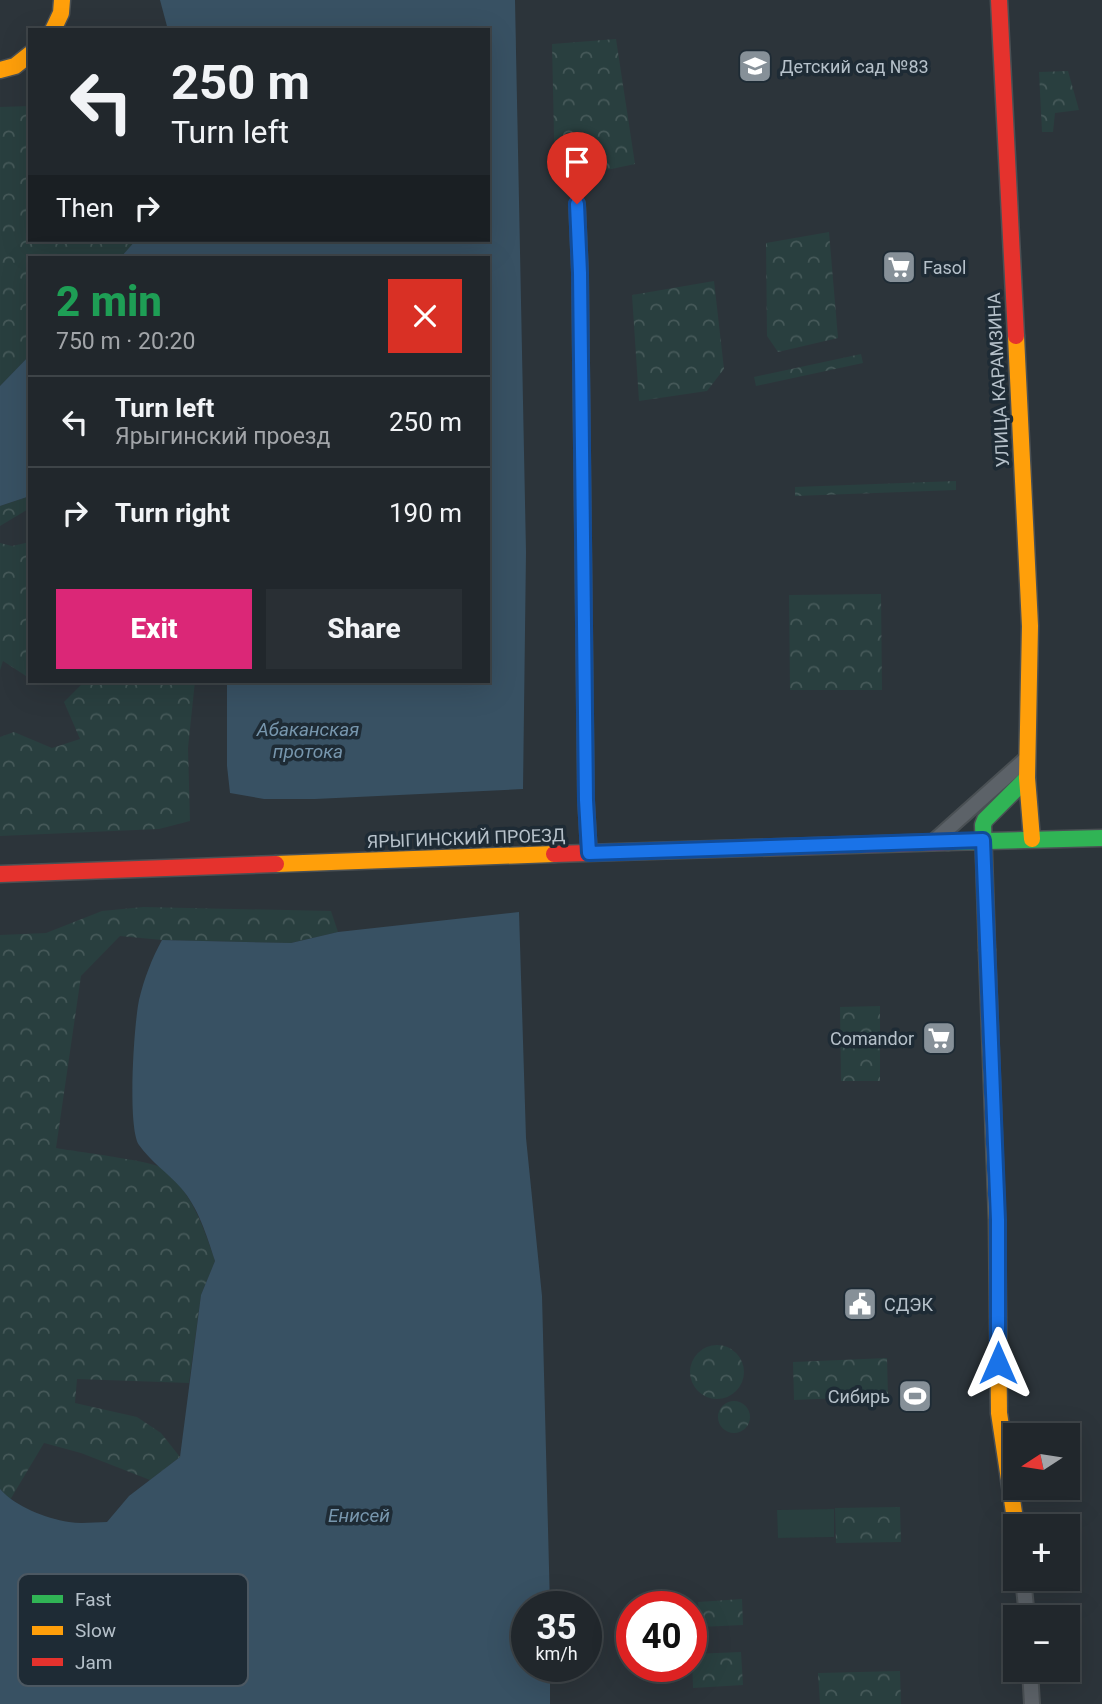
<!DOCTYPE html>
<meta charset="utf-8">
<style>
:root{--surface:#21272c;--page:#292f34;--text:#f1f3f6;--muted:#a2a5a9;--line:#3e4448;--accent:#db2777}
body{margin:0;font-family:Roboto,sans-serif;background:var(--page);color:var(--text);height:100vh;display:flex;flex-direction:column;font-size:26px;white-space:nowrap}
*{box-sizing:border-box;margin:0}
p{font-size:23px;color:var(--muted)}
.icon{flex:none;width:38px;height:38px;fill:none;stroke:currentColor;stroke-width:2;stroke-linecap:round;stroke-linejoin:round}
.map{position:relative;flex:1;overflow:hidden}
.sheet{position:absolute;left:28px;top:256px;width:462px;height:427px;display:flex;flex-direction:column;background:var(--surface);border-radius:0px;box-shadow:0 7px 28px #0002,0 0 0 2px var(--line)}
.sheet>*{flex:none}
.hud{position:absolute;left:28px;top:28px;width:462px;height:214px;border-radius:0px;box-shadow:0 7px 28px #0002,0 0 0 2px var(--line);background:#21272c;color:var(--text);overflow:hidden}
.needle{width:46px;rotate:258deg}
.fabs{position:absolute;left:1003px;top:1423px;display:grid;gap:14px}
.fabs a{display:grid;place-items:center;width:77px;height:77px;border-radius:0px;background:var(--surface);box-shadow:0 7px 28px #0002,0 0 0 2px var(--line);font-size:35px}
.speed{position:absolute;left:511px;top:1591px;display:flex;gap:14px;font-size:35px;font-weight:700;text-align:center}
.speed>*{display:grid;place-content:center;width:91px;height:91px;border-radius:50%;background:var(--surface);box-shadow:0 7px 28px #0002,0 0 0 2px var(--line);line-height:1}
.speed small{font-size:18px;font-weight:400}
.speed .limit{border:10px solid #d22;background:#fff;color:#111}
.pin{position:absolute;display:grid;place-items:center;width:60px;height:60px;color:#fff;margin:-72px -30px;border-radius:50% 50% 50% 0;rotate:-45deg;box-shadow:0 0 7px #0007}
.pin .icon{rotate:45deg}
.me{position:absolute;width:77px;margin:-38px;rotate:0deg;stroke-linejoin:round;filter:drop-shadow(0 0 5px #0008)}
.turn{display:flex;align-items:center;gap:24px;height:147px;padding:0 28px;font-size:32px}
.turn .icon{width:91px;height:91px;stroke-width:2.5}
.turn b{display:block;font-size:49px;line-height:60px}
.then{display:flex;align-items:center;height:66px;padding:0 28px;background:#0003;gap:14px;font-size:26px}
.round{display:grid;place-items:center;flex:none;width:74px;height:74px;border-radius:0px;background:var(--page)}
.overview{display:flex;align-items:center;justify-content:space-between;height:119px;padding:0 28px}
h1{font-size:42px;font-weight:800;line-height:52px;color:#1e9e55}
.action{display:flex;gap:14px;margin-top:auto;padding:14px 28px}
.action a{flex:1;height:80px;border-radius:0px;background:var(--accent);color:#fff;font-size:28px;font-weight:800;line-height:80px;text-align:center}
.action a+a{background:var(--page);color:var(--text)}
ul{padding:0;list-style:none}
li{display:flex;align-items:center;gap:21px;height:91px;padding:0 28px;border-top:2px solid var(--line)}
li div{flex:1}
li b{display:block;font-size:26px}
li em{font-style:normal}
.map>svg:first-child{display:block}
.forest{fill:url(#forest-crowns)}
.pitch{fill:#293f3f}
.water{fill:#385163}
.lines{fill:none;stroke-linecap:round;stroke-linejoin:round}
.street-casing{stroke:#4a5054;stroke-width:18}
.fast-casing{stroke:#4a5054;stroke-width:19}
.slow-casing{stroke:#4a5054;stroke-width:19}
.jam-casing{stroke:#4a5054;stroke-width:19}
.street{stroke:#5c6268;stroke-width:14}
.fast{stroke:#30b455;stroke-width:16}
.slow{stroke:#ff9f0a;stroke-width:16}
.jam{stroke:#e5322d;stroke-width:16}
.route-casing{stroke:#114b97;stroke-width:18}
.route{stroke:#1a73e8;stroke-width:12}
.labels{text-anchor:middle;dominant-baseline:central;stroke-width:7;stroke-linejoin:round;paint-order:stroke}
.poi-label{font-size:18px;fill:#b6c1ca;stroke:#1e2b35;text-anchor:start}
.street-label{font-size:18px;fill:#b6c1ca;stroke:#1e2b35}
.water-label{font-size:19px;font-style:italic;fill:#7796ad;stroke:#1e2b35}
.key{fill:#1e2b35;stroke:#4c5862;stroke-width:2}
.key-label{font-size:19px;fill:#b6c1ca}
</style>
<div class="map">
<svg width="1102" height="1704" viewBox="0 0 1102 1704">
<defs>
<pattern id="forest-crowns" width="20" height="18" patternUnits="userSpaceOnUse" patternTransform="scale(1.75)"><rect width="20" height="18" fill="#293f3f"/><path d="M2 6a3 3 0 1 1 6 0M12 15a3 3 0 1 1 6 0" fill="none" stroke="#465959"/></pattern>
</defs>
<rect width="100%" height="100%" fill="#2c343a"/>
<!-- forest -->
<path class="forest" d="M 616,39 L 635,164 L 555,181 L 552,44 Z
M 1068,71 L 1079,110 L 1055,113 L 1053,132 L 1042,132 L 1039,72 Z
M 30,106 L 30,240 L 136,240 L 121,257 L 30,257 L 30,355 L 0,386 L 0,107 Z
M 829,232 L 838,338 L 778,352 L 767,336 L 766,243 Z
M 714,281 L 724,369 L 707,391 L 639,401 L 632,295 Z
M 861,354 L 863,363 L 756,386 L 754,377 Z
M 956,481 L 956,490 L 795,496 L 795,487 Z
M 30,496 L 30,508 L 0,526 L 0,506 Z
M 30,542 L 30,673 L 26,676 L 3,661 L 0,670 L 0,543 L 12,546 Z
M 881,594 L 882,690 L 790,690 L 789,595 Z
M 116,681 L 195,681 L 188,748 L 190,821 L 159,829 L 0,836 L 0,737 L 14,732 L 52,748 L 80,739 L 64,702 L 81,685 Z
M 143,907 L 331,911 L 338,932 L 291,943 L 162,940 L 120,936 L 81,976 L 56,1148 C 72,1151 153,1161 162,1168 C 191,1190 204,1228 215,1261 L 201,1295 L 189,1383 L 77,1379 L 75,1403 L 137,1417 L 161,1433 L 180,1457 L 150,1480 L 81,1453 L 44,1443 L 10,1500 L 0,1489 L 0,935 L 46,933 L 102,911 Z
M 880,1006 L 880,1081 L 841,1081 L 840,1007 Z
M690 1372a27 27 0 1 1 54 0a27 27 0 1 1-54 0Z
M 887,1358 L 888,1396 L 794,1400 L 793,1362 Z
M718 1417a16 16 0 1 1 32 0a16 16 0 1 1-32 0Z
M 900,1507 L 901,1542 L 836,1543 L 835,1508 Z
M 742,1599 L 743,1625 L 700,1627 L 698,1602 Z
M 741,1652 L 743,1685 L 693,1688 L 692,1654 Z
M 900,1671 L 901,1704 L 820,1704 L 818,1673 Z"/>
<!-- pitch -->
<path class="pitch" d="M 834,1509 L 834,1537 L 778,1538 L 777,1510 Z"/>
<!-- water -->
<path class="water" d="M 160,0 L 515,0 L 526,552 L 523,789 L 315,799 L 264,799 L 230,793 L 227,766 L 227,681 L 488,681 L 488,257 L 121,257 L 136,240 L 488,240 L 488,30 L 168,30 Z
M 30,355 L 30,496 L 0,506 L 0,386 Z
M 519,912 L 526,1138 L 542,1296 L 550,1606 L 527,1606 L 527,1666 L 550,1666 L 550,1704 L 0,1704 L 0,1489 C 16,1507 45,1518 69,1522 C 81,1524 95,1522 107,1522 L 129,1496 L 180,1457 L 201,1295 L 215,1261 C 207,1236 198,1207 181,1188 C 168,1173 150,1161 139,1145 C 127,1127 134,1024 139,1000 C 144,979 152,958 162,940 L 291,943 L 338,932 Z"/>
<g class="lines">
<!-- street casing -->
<g class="street-casing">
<path id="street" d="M 577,204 L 580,273 L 586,800 L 589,853
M 932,843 L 1027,758
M 1023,1578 L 1027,1617
M 1030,1670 L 1032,1704"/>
</g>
<!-- fast casing -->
<g class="fast-casing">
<path id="fast" d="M 948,842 L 1102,838
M 987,950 L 983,825 L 985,820 L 1027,778"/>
</g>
<!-- slow casing -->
<g class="slow-casing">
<path id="slow" d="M 53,30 L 61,13 L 62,0
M 0,70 L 15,66 L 30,54
M 1016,336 L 1030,626 L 1027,778 L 1032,839
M 276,864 L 554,854
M 987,950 L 997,1220 L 999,1413 L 1016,1526"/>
</g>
<!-- jam casing -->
<g class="jam-casing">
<path id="jam" d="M 999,0 L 1016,336
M 554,854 L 948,842
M 0,874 L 276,864"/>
</g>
<!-- street -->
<use href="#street" class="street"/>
<!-- fast -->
<use href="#fast" class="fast"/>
<!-- slow -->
<use href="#slow" class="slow"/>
<!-- jam -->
<use href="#jam" class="jam"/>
</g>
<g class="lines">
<!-- route casing -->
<g class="route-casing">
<path id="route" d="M 577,204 L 580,273 L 586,800 L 589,853 L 983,840 L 998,1220 L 998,1363"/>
</g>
<!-- route -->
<use href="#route" class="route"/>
</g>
<!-- icons -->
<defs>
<g id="school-square" transform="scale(1.75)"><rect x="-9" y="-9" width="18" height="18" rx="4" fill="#869098" stroke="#1e2b35"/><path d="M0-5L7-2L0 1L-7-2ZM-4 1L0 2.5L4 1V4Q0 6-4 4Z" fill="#fff"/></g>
<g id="supermarket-square" transform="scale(1.75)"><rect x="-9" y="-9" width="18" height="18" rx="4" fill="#869098" stroke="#1e2b35"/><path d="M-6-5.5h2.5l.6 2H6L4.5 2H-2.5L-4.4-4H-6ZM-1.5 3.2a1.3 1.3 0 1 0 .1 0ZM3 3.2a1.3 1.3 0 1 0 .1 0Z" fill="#fff"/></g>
<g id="civic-square" transform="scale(1.75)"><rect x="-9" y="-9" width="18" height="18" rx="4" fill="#869098" stroke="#1e2b35"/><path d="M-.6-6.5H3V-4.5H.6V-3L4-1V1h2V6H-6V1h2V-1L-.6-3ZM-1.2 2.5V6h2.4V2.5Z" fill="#fff"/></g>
<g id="stadium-square" transform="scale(1.75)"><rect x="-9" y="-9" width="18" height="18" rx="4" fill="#869098" stroke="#1e2b35"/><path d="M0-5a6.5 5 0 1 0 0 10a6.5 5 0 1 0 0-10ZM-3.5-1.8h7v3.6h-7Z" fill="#fff"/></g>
</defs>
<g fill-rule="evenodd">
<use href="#school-square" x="755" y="66"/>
<use href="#supermarket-square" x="899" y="267"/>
<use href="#supermarket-square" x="939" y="1038"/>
<use href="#civic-square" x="860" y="1304"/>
<use href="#stadium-square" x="915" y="1396"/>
</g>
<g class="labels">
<!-- poi labels -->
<g class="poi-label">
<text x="780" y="66">Детский сад №83</text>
<text x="923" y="267">Fasol</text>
<text x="914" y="1038" text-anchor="end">Comandor</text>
<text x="884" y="1304">СДЭК</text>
<text x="890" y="1396" text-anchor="end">Сибирь</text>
</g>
<!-- street labels -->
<g class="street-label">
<text transform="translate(998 380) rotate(-93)">УЛИЦА КАРАМЗИНА</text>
<text transform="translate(466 838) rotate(-2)">ЯРЫГИНСКИЙ ПРОЕЗД</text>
</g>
<!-- water labels -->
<g class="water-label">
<text x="308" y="729">Абаканская<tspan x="308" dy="22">протока</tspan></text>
<text x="359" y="1515">Енисей</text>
</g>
</g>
<!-- legend -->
<rect x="18" y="1574" width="230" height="112" rx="10" class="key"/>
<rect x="32" y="1595" width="31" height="8" fill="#30b455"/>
<rect x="32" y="1626" width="31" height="9" fill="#ff9f0a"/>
<rect x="32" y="1658" width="31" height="8" fill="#e5322d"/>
<g class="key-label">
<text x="75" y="1606">Fast</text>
<text x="75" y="1637">Slow</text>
<text x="75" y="1669">Jam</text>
</g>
</svg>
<div class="fabs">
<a><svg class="needle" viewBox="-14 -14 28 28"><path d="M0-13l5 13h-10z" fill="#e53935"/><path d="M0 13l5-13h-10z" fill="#a2a5a9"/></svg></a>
<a>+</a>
<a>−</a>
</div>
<div class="speed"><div>35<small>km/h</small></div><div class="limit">40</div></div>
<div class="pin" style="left:577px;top:204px;background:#d93025"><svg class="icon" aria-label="arrive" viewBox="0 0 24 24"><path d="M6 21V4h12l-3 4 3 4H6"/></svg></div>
<svg class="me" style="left:998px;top:1363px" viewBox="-20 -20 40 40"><path d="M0-17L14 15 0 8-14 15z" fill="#1a73e8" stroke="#fff" stroke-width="4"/></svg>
<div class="hud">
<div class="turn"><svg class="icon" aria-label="left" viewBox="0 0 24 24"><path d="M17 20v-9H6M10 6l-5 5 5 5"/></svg><div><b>250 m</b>Turn left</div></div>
<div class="then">Then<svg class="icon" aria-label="right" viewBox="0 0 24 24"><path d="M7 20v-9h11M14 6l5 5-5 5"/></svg></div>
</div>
<section class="sheet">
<div class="overview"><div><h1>2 min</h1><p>750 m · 20:20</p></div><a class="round" style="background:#d93025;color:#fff"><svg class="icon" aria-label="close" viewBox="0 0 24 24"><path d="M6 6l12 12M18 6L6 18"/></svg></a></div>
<ul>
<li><svg class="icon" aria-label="left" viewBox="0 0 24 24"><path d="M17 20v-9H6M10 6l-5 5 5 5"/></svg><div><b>Turn left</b><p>Ярыгинский проезд</p></div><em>250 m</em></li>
<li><svg class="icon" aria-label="right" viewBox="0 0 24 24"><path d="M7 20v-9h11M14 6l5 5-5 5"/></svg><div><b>Turn right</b></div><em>190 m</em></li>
</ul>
<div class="action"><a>Exit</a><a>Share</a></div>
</section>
</div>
